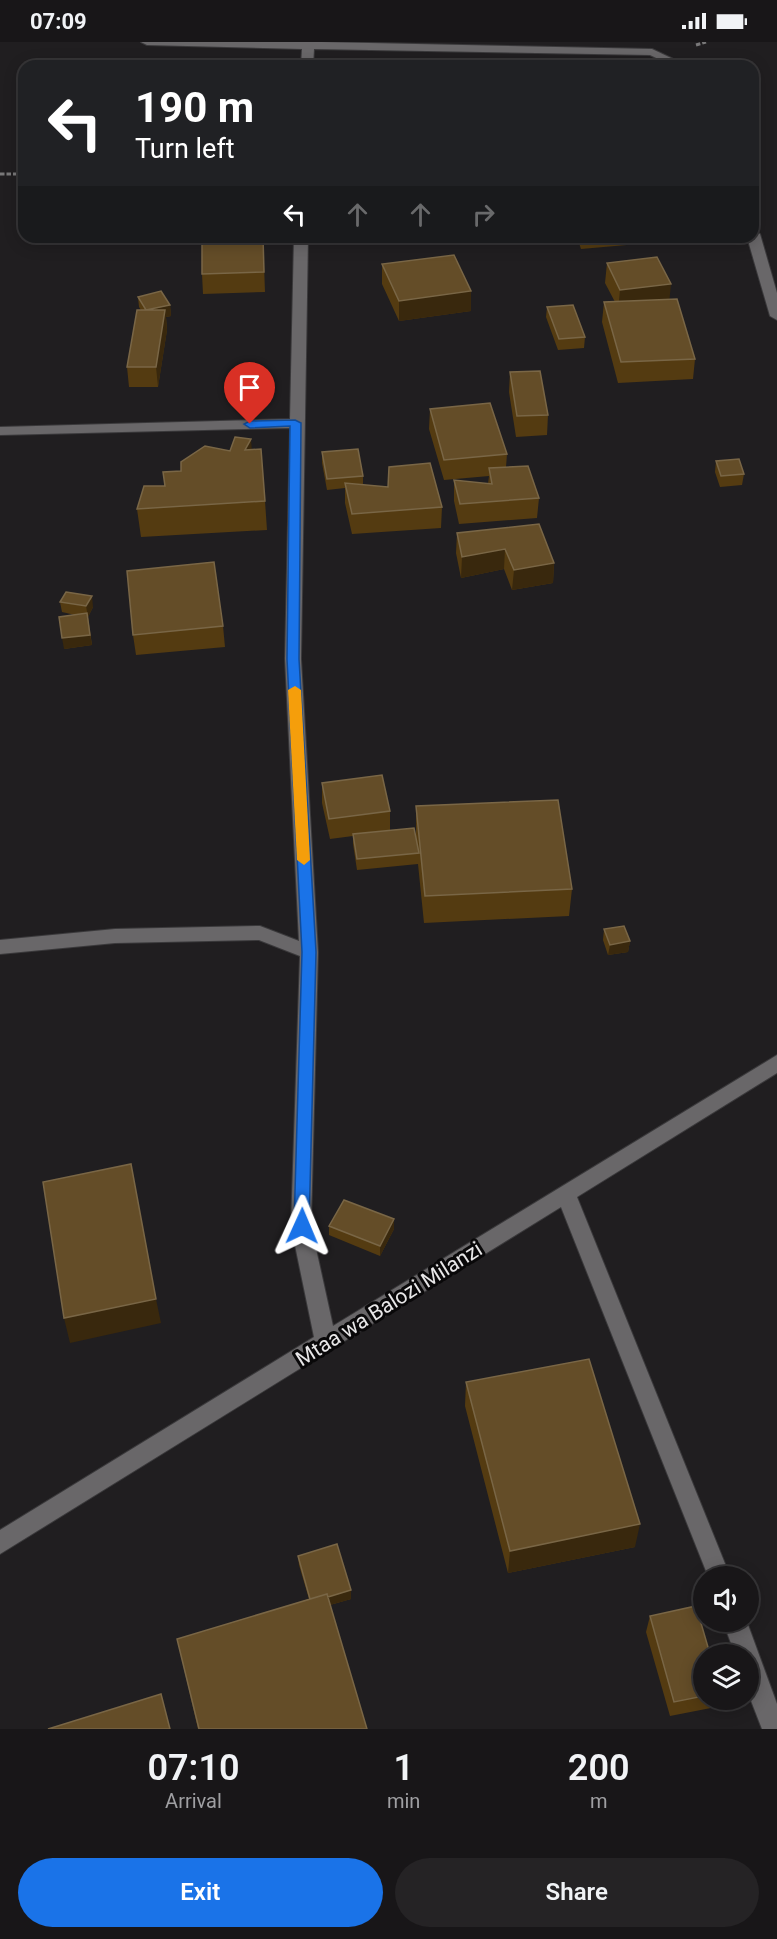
<!DOCTYPE html>
<style>
:root{--surface:#181618;--page:#252325;--text:#f1f3f6;--muted:#9f9fa2;--line:#363537;--accent:#1a73e8}
body{margin:0;font-family:Roboto,sans-serif;background:var(--page);color:var(--text);height:100vh;display:flex;flex-direction:column;font-size:22px;white-space:nowrap}
*{box-sizing:border-box;margin:0}
p{font-size:20px;color:var(--muted)}
.icon{flex:none;width:33px;height:33px;fill:none;stroke:currentColor;stroke-width:2;stroke-linecap:round;stroke-linejoin:round}
.map{position:relative;height:1687px;overflow:hidden}
.drawer{display:flex;flex-direction:column;background:var(--surface);flex:1}
.drawer>*{flex:none}
.top-card{position:absolute;left:18px;top:18px;width:741px;height:183px;border-radius:18px;box-shadow:0 3px 15px #0003,0 0 0 2px var(--line);background:#202124;color:#fff;overflow:hidden}
.tools{position:absolute;left:693px;top:1524px;display:grid;gap:12px}
.tools a{display:grid;place-items:center;width:66px;height:66px;border-radius:50%;background:var(--surface);box-shadow:0 3px 15px #0003,0 0 0 2px var(--line);font-size:30px}
.pin{position:absolute;display:grid;place-items:center;width:51px;height:51px;color:#fff;margin:-62px -26px;border-radius:50% 50% 50% 0;rotate:-45deg;box-shadow:0 0 6px #0007}
.pin .icon{rotate:45deg}
.me{position:absolute;width:66px;margin:-33px;rotate:1deg;stroke-linejoin:round;filter:drop-shadow(0 0 4px #0008)}
.turn{display:flex;align-items:center;gap:21px;height:126px;padding:0 18px;font-size:27px}
.turn .icon{width:78px;height:78px;stroke-width:2.5}
.turn b{display:block;font-size:42px;line-height:51px}
.lanes{display:flex;align-items:center;height:57px;padding:0 18px;background:#0003;justify-content:center;gap:30px;direction:ltr}
.lanes .off{opacity:.35}
.eta{display:flex;justify-content:space-evenly;align-items:center;height:102px;text-align:center}
.eta b{font-size:36px;font-weight:600;line-height:42px}
.button{display:flex;gap:12px;margin-top:auto;padding:12px 18px}
.button a{flex:1;height:69px;border-radius:36px;background:var(--accent);color:#fff;font-size:24px;font-weight:600;line-height:69px;text-align:center}
.button a+a{background:var(--page);color:var(--text)}
.status{display:flex;justify-content:space-between;align-items:center;height:42px;padding:0 30px;background:var(--surface);direction:ltr}
.status svg{height:16px;fill:currentColor}
.map>svg:first-child{display:block}
.lines{fill:none;stroke-linecap:round;stroke-linejoin:round}
.minor-casing{stroke:#3a393b;stroke-width:2}
.path{stroke:#797879;stroke-width:3;stroke-dasharray:4.5 2;stroke-linecap:butt}
.minor{fill:#696769;fill-rule:evenodd}
.wall{fill:#543b11}
.shaded-wall{fill:#39280d}
.building{fill:#644d28;stroke:#796646;stroke-width:1.5}
.route{fill:#1a73e8;stroke:#114b97;stroke-width:1.5}
.slow{fill:#f59e0b}
.labels{text-anchor:middle;dominant-baseline:central;stroke-width:6;stroke-linejoin:round;paint-order:stroke}
.street-label{font-size:21px;fill:#e8e7e8;stroke:#090809}
</style>
<div class="status"><b>07:09</b><svg viewBox="0 0 49 12"><path d="M0 12V9h3v3zM5 12V6h3v6zM10 12V3h3v9zM15 12V0h3v12zM26 1h20v11H26zM47 4h2v5h-2z"/></svg></div>
<div class="map">
<svg width="777" height="1687" viewBox="0 0 777 1687">
<rect width="100%" height="100%" fill="#201e20"/>
<g class="lines">
<!-- minor casing -->
<g class="minor-casing">
<path id="minor" d="M 141,0 L 322,0 L 652,7 L 688,24 L 673,24 L 650,13 L 314,7 L 313,24 L 301,24 L 302,7 L 147,3 Z
M 753,188 L 760,192 L 777,251 L 777,278 L 770,274 L 747,195 L 753,195 Z
M 294,195 L 308,195 L 301,617 L 318,910 L 311,1184 L 333,1284 L 777,1013 L 777,1031 L 577,1155 L 730,1534 L 708,1534 L 561,1165 L 0,1512 L 0,1488 L 314,1295 L 291,1184 L 300,914 L 259,898 L 115,901 L 0,912 L 0,898 L 115,887 L 260,884 L 299,899 L 285,617 L 290,386 L 0,393 L 0,385 L 290,377 Z
M 723,1580 L 747,1580 L 777,1662 L 777,1687 L 762,1687 L 748,1651 L 748,1612 L 735,1612 Z"/>
</g>
<!-- path -->
<path class="path" d="M 696,3 L 706,0
M 0,132 L 24,132"/>
<!-- minor -->
<use href="#minor" class="minor"/>
</g>
<!-- wall -->
<path class="wall" d="M 263,195 L 265,250 L 203,252 L 202,232 Z
M 577,195 L 639,195 L 638,202 L 581,207 Z
M 607,221 L 669,257 L 695,317 L 693,337 L 618,341 L 602,280 L 604,260 L 615,260 L 605,241 Z
M 382,222 L 471,269 L 399,279 L 382,242 Z
M 138,255 L 170,263 L 171,274 L 166,275 L 167,288 L 158,345 L 129,345 L 127,325 L 141,268 L 139,265 Z
M 547,265 L 585,295 L 584,306 L 558,308 L 546,275 Z
M 510,330 L 548,373 L 547,393 L 516,395 L 509,350 Z
M 430,367 L 507,412 L 506,425 L 539,456 L 537,476 L 459,482 L 454,459 L 454,438 L 488,442 L 489,434 L 444,438 L 429,387 Z
M 252,408 L 265,459 L 267,488 L 141,495 L 137,467 L 181,429 L 230,409 Z
M 322,410 L 363,434 L 363,443 L 442,465 L 441,486 L 352,492 L 345,461 L 345,446 L 327,448 L 322,421 Z
M 716,419 L 744,432 L 742,443 L 720,445 L 715,430 Z
M 457,491 L 554,521 L 553,541 L 512,548 L 504,527 L 461,536 L 456,511 Z
M 60,560 L 93,565 L 88,575 L 92,603 L 64,607 L 75,573 L 62,570 Z
M 223,584 L 225,605 L 136,613 L 133,593 Z
M 322,741 L 390,769 L 390,788 L 416,799 L 416,764 L 572,847 L 569,874 L 424,881 L 418,822 L 357,828 L 353,802 L 353,794 L 330,797 L 322,761 Z
M 604,887 L 630,899 L 628,910 L 608,913 L 603,898 Z
M 394,1177 L 394,1187 L 380,1214 L 329,1193 L 329,1184 Z
M 466,1340 L 635,1505 L 508,1531 L 465,1364 Z
M 298,1514 L 351,1557 L 330,1563 L 367,1687 L 198,1687 L 177,1597 L 309,1557 L 299,1523 Z
M 650,1574 L 704,1612 L 704,1658 L 718,1658 L 716,1665 L 670,1674 L 646,1590 Z"/>
<!-- shaded-wall -->
<path class="shaded-wall" d="M 671,242 L 669,262 L 618,268 L 620,248 Z
M 471,249 L 471,269 L 399,279 L 399,259 Z
M 170,263 L 171,274 L 166,275 L 167,288 L 158,345 L 156,325 L 147,269 Z
M 251,397 L 253,425 L 245,408 Z
M 505,507 L 504,527 L 461,536 L 462,515 Z
M 554,521 L 553,541 L 512,548 L 514,528 Z
M 92,554 L 93,565 L 88,575 L 86,564 Z
M 90,593 L 92,603 L 64,607 L 62,596 Z
M 630,899 L 628,910 L 608,913 L 610,903 Z
M 394,1177 L 394,1187 L 380,1214 L 380,1204 Z
M 156,1257 L 161,1281 L 70,1301 L 64,1276 Z
M 640,1482 L 635,1505 L 508,1531 L 510,1509 Z
M 351,1548 L 351,1557 L 312,1568 L 311,1560 Z"/>
<!-- building -->
<path class="building" d="M 202,195 L 263,195 L 264,230 L 202,232 Z
M 454,213 L 471,249 L 399,259 L 382,222 Z
M 657,215 L 671,242 L 620,248 L 607,221 Z
M 161,249 L 170,263 L 146,268 L 138,255 Z
M 677,257 L 695,317 L 621,320 L 604,260 Z
M 573,263 L 585,295 L 559,297 L 547,265 Z
M 137,268 L 165,268 L 156,325 L 127,325 Z
M 540,329 L 548,373 L 517,374 L 510,330 Z
M 490,361 L 507,412 L 444,418 L 430,367 Z
M 235,395 L 251,397 L 245,408 L 261,407 L 265,459 L 137,467 L 144,444 L 165,444 L 163,430 L 181,429 L 181,420 L 205,404 L 230,409 Z
M 358,407 L 363,434 L 327,437 L 322,410 Z
M 739,417 L 744,432 L 721,434 L 716,419 Z
M 430,421 L 442,465 L 352,472 L 345,441 L 388,445 L 389,425 Z
M 528,424 L 539,456 L 460,462 L 454,438 L 492,442 L 489,426 Z
M 539,482 L 554,521 L 514,528 L 505,507 L 462,515 L 457,491 Z
M 214,520 L 223,584 L 133,593 L 127,529 Z
M 66,550 L 92,554 L 86,564 L 60,560 Z
M 87,571 L 90,593 L 62,596 L 59,575 Z
M 382,733 L 390,769 L 329,777 L 322,741 Z
M 558,758 L 572,847 L 425,854 L 416,764 Z
M 414,786 L 419,811 L 357,817 L 353,792 Z
M 624,884 L 630,899 L 610,903 L 604,887 Z
M 131,1122 L 156,1257 L 64,1276 L 43,1140 Z
M 344,1158 L 394,1177 L 380,1204 L 329,1184 Z
M 589,1317 L 640,1482 L 510,1509 L 466,1340 Z
M 337,1502 L 351,1548 L 328,1555 L 327,1552 L 310,1557 L 298,1514 Z
M 327,1552 L 367,1687 L 199,1687 L 177,1597 Z
M 696,1564 L 710,1612 L 704,1612 L 704,1654 L 674,1660 L 650,1574 Z
M 161,1652 L 170,1687 L 48,1687 Z"/>
<!-- route -->
<path class="route" d="M 295,378 L 301,381 L 299,617 L 316,910 L 309,1184 L 307,1189 L 296,1189 L 294,1184 L 302,910 L 287,617 L 290,384 L 250,386 L 244,382 L 250,379 Z"/>
<!-- slow -->
<path class="slow" d="M 295,644 L 301,648 L 310,818 L 304,823 L 297,818 L 288,648 Z"/>
<g class="labels">
<!-- street labels -->
<g class="street-label">
<text transform="translate(389 1262) rotate(-32)">Mtaa wa Balozi Milanzi</text>
</g>
</g>
</svg>
<div class="tools">
<a><svg class="icon" aria-label="sound" viewBox="0 0 24 24"><path d="M4 9h4l5-4v14l-5-4H4zM17 9q2 3 0 6"/></svg></a>
<a><svg class="icon" aria-label="layers" viewBox="0 0 24 24"><path d="M12 4l9 5-9 5-9-5zM3 14l9 5 9-5"/></svg></a>
</div>
<div class="pin" style="left:250px;top:382px;background:#d93025"><svg class="icon" aria-label="arrive" viewBox="0 0 24 24"><path d="M6 21V4h12l-3 4 3 4H6"/></svg></div>
<svg class="me" style="left:302px;top:1184px" viewBox="-20 -20 40 40"><path d="M0-17L14 15 0 8-14 15z" fill="#1a73e8" stroke="#fff" stroke-width="4"/></svg>
<div class="top-card">
<div class="turn"><svg class="icon" aria-label="left" viewBox="0 0 24 24"><path d="M17 20v-9H6M10 6l-5 5 5 5"/></svg><div><b>190 m</b>Turn left</div></div>
<div class="lanes"><svg class="icon" aria-label="left" viewBox="0 0 24 24"><path d="M17 20v-9H6M10 6l-5 5 5 5"/></svg><svg class="icon off" aria-label="ahead" viewBox="0 0 24 24"><path d="M12 20V5M6 11l6-6 6 6"/></svg><svg class="icon off" aria-label="ahead" viewBox="0 0 24 24"><path d="M12 20V5M6 11l6-6 6 6"/></svg><svg class="icon off" aria-label="right" viewBox="0 0 24 24"><path d="M7 20v-9h11M14 6l5 5-5 5"/></svg></div>
</div>
</div>
<section class="drawer">
<div class="eta">
<div><b>07:10</b><p>Arrival</p></div>
<div><b>1</b><p>min</p></div>
<div><b>200</b><p>m</p></div>
</div>
<div class="button"><a>Exit</a><a>Share</a></div>
</section>
